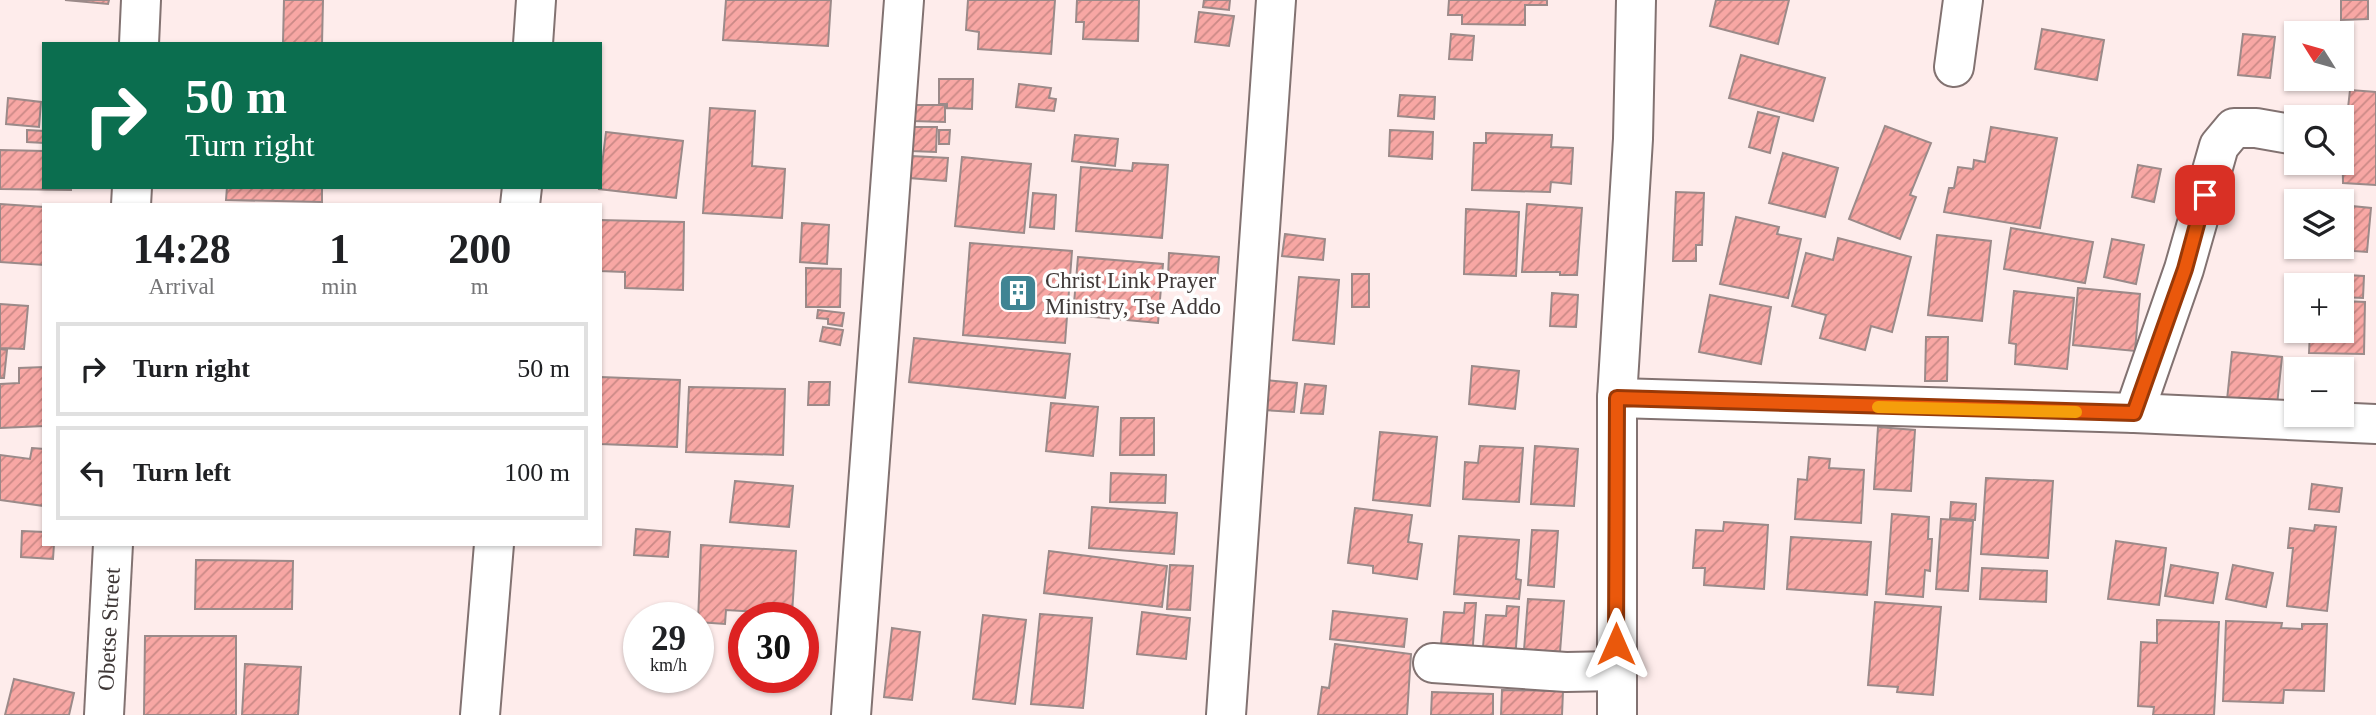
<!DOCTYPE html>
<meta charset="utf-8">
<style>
:root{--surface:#fff;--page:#f6f6f6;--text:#202124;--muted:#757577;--line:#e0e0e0}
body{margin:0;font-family:"Times New Roman",serif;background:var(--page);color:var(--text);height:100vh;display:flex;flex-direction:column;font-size:26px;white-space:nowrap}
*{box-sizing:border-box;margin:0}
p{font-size:23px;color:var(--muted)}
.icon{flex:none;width:38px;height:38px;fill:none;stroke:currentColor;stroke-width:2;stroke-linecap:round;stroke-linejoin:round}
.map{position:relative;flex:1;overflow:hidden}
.sheet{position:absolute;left:42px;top:203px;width:560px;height:343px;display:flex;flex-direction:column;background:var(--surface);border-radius:0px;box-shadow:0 2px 5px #0004}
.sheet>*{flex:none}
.guide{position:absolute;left:42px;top:42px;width:560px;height:147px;border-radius:0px;box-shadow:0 2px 5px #0004;background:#0b6e4f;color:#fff;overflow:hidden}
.needle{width:46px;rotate:307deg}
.fabs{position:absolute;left:2284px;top:21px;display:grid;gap:14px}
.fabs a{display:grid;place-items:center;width:70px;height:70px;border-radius:0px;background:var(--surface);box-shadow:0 2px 5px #0004;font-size:35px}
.speed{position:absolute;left:623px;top:602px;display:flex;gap:14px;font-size:35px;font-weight:700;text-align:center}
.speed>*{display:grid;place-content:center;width:91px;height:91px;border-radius:50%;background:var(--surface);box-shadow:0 2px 5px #0004;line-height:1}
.speed small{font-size:18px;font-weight:400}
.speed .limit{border:10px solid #d22;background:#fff;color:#111}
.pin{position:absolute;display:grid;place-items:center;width:60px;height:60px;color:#fff;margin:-30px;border-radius:14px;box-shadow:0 4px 10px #0006}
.me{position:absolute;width:77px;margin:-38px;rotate:0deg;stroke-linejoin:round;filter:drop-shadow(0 0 5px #0008)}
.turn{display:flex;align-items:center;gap:24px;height:147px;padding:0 28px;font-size:32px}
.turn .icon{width:91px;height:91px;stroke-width:2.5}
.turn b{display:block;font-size:49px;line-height:60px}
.eta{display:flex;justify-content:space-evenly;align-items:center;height:119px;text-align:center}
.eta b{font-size:42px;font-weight:600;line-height:49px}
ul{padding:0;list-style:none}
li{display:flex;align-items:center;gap:21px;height:94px;margin:0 14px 10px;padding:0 14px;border:4px solid var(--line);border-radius:0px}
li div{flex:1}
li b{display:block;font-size:26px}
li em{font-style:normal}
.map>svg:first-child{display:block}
.building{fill:url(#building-hatch);stroke:#9b8a89;stroke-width:2}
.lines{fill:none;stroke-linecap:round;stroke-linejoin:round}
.minor-casing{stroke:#827271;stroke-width:42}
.minor{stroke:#fff;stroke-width:38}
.route-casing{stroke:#983908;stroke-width:18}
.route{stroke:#ea580c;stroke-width:12}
.slow{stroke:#f59e0b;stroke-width:12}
.labels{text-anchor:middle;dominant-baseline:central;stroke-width:7;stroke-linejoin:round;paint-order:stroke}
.poi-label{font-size:23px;fill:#3f3837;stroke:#fefefe;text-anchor:start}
.street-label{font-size:23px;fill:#3f3837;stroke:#fefefe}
</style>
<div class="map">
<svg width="2376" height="715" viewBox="0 0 2376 715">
<defs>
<pattern id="building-hatch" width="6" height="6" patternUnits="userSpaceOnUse" patternTransform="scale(1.75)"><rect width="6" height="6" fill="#f8a7a4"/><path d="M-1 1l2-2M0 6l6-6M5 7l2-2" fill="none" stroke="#ca8986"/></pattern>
</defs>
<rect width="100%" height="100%" fill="#feeceb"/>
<!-- building -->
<path class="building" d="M 65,0 L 109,0 L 108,4 Z
M 284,0 L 323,0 L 322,44 L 283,43 Z
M 726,0 L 831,0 L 828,46 L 723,40 Z
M 968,0 L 1055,0 L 1051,54 L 978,49 L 979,32 L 966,30 Z
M 1077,0 L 1139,0 L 1138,41 L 1083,39 L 1084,22 L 1076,22 Z
M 1204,0 L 1230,0 L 1229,10 L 1203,7 Z
M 1449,0 L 1547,0 L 1547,5 L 1525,5 L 1525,25 L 1462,24 L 1462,15 L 1448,15 Z
M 1716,0 L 1789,0 L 1778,44 L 1710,26 Z
M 2341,0 L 2368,0 L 2368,19 L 2341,20 Z
M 1199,12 L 1234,16 L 1229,46 L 1195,42 Z
M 2042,29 L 2104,40 L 2097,80 L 2035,69 Z
M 1451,34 L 1474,36 L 1472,60 L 1449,59 Z
M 2243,34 L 2275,37 L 2270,78 L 2238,75 Z
M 1741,55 L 1825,78 L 1813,121 L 1729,98 Z
M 939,79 L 973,79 L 972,109 L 947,108 L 947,104 L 939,104 Z
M 1019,84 L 1051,88 L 1049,98 L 1056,99 L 1054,111 L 1016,107 Z
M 2350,90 L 2376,92 L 2376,185 L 2343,183 L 2342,117 L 2330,117 L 2331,106 L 2348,108 Z
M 1400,95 L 1435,97 L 1434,119 L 1398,116 Z
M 8,98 L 41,102 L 39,127 L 6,124 Z
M 913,105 L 945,105 L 945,122 L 912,121 Z
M 710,108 L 755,111 L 752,166 L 785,169 L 782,218 L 703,213 Z
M 1758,112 L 1779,117 L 1770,153 L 1749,147 Z
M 1885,126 L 1931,143 L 1910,195 L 1916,197 L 1900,239 L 1849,219 Z
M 912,127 L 937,127 L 936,152 L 911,151 Z
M 1991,127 L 2057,138 L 2040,228 L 1944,212 L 1949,188 L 1954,188 L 1958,167 L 1973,169 L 1974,160 L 1985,162 Z
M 27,130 L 44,131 L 44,143 L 27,142 Z
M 939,130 L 950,130 L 949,144 L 939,144 Z
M 1390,130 L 1433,132 L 1432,159 L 1389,156 Z
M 606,132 L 683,141 L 676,198 L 599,189 Z
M 1486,133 L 1552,135 L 1551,147 L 1573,148 L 1571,184 L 1551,182 L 1550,192 L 1472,190 L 1474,143 L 1486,143 Z
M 1075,135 L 1118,139 L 1115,166 L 1072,161 Z
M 0,150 L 44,151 L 44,187 L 71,187 L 71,190 L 0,189 Z
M 1783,153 L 1838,168 L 1825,217 L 1769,203 Z
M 911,156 L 948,158 L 946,181 L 909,178 Z
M 962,157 L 1031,164 L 1024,233 L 955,226 Z
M 1133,163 L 1168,165 L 1162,238 L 1076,231 L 1081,167 L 1132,171 Z
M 2138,165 L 2161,169 L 2154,202 L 2132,197 Z
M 227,187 L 322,187 L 322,202 L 226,200 Z
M 1676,192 L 1704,193 L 1702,245 L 1696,245 L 1696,261 L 1673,261 Z
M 1033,193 L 1056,195 L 1054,229 L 1030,227 Z
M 2292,202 L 2296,202 L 2296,247 L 2289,246 Z
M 0,204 L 44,207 L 44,265 L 0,262 Z
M 1527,204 L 1582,208 L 1577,275 L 1560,275 L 1560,272 L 1522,272 Z
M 2342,205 L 2371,208 L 2367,252 L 2299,247 L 2342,247 Z
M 1466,209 L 1519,212 L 1516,276 L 1464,274 Z
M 1736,217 L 1779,227 L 1777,234 L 1801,239 L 1788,298 L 1720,284 Z
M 600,220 L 684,222 L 683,290 L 625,288 L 625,272 L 600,271 Z
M 802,223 L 829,225 L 827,264 L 800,262 Z
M 2011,228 L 2093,242 L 2085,283 L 2004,269 Z
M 1285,234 L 1325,239 L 1323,260 L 1282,256 Z
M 1937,235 L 1991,241 L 1982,321 L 1928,315 Z
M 1838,238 L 1911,257 L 1892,332 L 1871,326 L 1865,350 L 1820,338 L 1826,315 L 1792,306 L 1806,253 L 1833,260 Z
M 2112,239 L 2144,245 L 2136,284 L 2104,277 Z
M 970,243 L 1072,251 L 1065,343 L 963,335 Z
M 1169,253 L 1219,257 L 1217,281 L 1168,277 Z
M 1078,257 L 1163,264 L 1158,323 L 1073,315 Z
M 806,268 L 841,269 L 840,307 L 806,307 Z
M 1352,274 L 1369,274 L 1369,307 L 1352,307 Z
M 2327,274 L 2364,276 L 2363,298 L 2342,297 L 2342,285 L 2326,285 Z
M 1299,277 L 1339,280 L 1334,344 L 1293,340 Z
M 2078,288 L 2140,294 L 2135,351 L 2073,345 Z
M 2014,291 L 2074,298 L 2067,369 L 2015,364 L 2016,344 L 2009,343 Z
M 1552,293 L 1578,295 L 1576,327 L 1550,326 Z
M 1710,295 L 1771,307 L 1761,364 L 1699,352 Z
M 2342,301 L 2365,302 L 2364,354 L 2309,353 L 2310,331 L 2342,331 Z
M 0,304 L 28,306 L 24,349 L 0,348 Z
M 818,310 L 844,313 L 842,326 L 828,324 L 828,319 L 817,318 Z
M 823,327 L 843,330 L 840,345 L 820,341 Z
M 1926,337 L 1948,337 L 1947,381 L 1925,381 Z
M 914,338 L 1070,354 L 1065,398 L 909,382 Z
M 0,349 L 7,350 L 4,378 L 0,378 Z
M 2232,352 L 2282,357 L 2277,405 L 2227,400 Z
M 1472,366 L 1519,371 L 1515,409 L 1469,404 Z
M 44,367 L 44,426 L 0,428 L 0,384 L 19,383 L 19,368 Z
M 2293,370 L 2296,370 L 2296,404 L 2292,404 Z
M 600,377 L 680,380 L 677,447 L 600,444 Z
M 1266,380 L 1297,383 L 1294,412 L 1263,410 Z
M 809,382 L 830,382 L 829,405 L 808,405 Z
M 1305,384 L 1326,386 L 1323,414 L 1301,413 Z
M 689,387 L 785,389 L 783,455 L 686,452 Z
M 1051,403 L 1098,407 L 1093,456 L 1046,451 Z
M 1121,418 L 1154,418 L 1154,455 L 1120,455 Z
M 1878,427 L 1915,430 L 1911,491 L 1874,489 Z
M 1380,432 L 1437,437 L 1430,506 L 1373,500 Z
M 1480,446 L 1523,448 L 1519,502 L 1463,499 L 1465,462 L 1478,463 Z
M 1535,446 L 1578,449 L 1574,506 L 1531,504 Z
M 32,448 L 44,449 L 44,506 L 0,500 L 0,455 L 30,459 Z
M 1809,457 L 1830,459 L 1829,468 L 1864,470 L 1861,523 L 1795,519 L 1798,479 L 1807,480 Z
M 1111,473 L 1166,475 L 1165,503 L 1110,502 Z
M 1986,478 L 2053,481 L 2048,558 L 1981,554 Z
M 735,481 L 793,486 L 789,527 L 730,522 Z
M 2312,484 L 2342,488 L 2339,512 L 2309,509 Z
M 1951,502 L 1976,504 L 1975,520 L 1950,518 Z
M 1092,507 L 1177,513 L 1174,554 L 1089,548 Z
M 1355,508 L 1412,515 L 1408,542 L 1422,544 L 1417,579 L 1373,573 L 1373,566 L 1348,563 Z
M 1892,514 L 1929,517 L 1928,539 L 1932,539 L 1930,571 L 1925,570 L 1923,597 L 1886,594 Z
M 1941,519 L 1973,521 L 1968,591 L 1936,589 Z
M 1724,522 L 1768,525 L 1764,589 L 1704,585 L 1705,568 L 1693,568 L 1696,530 L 1723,531 Z
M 2315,525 L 2336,527 L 2327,611 L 2287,606 L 2293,548 L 2288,548 L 2290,528 L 2314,531 Z
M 636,529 L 670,532 L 668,557 L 634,555 Z
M 1532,530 L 1558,531 L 1554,587 L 1528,585 Z
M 22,531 L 44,532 L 44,544 L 54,544 L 53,559 L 21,557 Z
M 1459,536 L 1519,540 L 1516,579 L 1521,580 L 1519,599 L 1454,594 Z
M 1791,537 L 1871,542 L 1867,595 L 1787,589 Z
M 2116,541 L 2166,548 L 2159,605 L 2108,599 Z
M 701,545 L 796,551 L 792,614 L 726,610 L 725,624 L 698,622 Z
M 1049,551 L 1167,566 L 1162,607 L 1044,593 Z
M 196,560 L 293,561 L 292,609 L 195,609 Z
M 1170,565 L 1193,566 L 1190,610 L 1167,609 Z
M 2171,565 L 2218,573 L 2213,603 L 2165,596 Z
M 2233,565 L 2273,573 L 2266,607 L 2226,599 Z
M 1982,568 L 2047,571 L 2046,602 L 1980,599 Z
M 1528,599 L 1564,601 L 1560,652 L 1524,650 Z
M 1875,602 L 1941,607 L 1933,695 L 1897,692 L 1898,687 L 1868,685 Z
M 1465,603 L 1476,603 L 1472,657 L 1440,655 L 1444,612 L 1464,613 Z
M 1507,606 L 1519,607 L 1515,660 L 1482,658 L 1486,615 L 1506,616 Z
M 1333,611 L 1407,619 L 1404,647 L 1330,639 Z
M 1142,612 L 1190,618 L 1186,659 L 1137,654 Z
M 1040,614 L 1092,618 L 1083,708 L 1031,704 Z
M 983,615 L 1026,620 L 1015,704 L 973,699 Z
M 2157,620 L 2219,622 L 2214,715 L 2153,715 L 2154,707 L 2138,706 L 2141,642 L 2157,643 Z
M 2226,621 L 2282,623 L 2281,628 L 2302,629 L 2302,624 L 2327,624 L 2324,691 L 2284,690 L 2283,703 L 2223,701 Z
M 892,628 L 920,632 L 912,700 L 884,697 Z
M 145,636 L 236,636 L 236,715 L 144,715 Z
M 1335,644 L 1411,654 L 1407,715 L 1318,715 L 1322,687 L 1329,688 Z
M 245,664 L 301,667 L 298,715 L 242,715 Z
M 14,679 L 74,693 L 69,715 L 5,715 Z
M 1502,690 L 1563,691 L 1562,715 L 1501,715 Z
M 1432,692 L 1493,694 L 1493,715 L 1431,715 Z"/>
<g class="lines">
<!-- minor casing -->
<g class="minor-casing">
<g id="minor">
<path d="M 139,44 L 141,0"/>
<path d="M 533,44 L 536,0"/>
<path d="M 1954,67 L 1963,0"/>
<path d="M 131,205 L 132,187"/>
<path d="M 520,205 L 522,187"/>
<path d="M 1617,398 L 2134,413 L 2376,424"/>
<path d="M 2134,413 L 2184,269 L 2219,146 L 2234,128 L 2256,128 L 2296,135"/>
<path d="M 1433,663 L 1566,672 L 1616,671"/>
<path id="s1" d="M 104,715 L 113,544"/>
<path d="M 480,715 L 494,544"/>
<path d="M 851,715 L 904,0"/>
<path d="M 1226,715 L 1276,0"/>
<path d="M 1617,715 L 1617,398 L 1633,139 L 1636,0"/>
</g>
</g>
<!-- minor -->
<use href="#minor" class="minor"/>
</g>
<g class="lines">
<!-- route casing -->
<g class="route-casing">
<path id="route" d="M 1616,644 L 1617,398 L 2134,413 L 2185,269 L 2205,195"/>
</g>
<!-- route -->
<use href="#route" class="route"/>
<!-- slow -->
<path class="slow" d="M 1878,407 L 2076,412"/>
</g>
<!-- icons -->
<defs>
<g id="building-square" transform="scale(2.0125)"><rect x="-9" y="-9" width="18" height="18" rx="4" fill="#408493" stroke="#fefefe"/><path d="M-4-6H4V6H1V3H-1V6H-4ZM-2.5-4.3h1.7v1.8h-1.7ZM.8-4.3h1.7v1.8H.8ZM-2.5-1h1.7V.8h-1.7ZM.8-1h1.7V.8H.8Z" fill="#fff"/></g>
</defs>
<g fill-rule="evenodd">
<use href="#building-square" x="1018" y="293"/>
</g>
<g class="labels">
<!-- poi labels -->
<g class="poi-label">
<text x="1045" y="280">Christ Link Prayer<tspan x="1045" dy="26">Ministry, Tse Addo</tspan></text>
</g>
<!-- street labels -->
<g class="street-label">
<text stroke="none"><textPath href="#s1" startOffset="86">Obetse Street</textPath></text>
</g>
</g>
</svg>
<div class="fabs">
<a><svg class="needle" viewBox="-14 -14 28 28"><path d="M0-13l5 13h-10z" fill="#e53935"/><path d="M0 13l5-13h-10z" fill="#757577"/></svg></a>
<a><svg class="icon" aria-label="search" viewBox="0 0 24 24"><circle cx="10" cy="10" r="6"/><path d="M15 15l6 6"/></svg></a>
<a><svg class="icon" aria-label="layers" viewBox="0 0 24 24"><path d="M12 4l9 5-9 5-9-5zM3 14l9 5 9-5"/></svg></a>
<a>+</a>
<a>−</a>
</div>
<div class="speed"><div>29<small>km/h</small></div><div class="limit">30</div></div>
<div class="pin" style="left:2205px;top:195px;background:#d93025"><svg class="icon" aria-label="arrive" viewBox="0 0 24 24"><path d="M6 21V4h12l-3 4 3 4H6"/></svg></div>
<svg class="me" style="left:1616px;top:644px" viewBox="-20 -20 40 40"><path d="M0-17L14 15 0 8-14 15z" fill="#ea580c" stroke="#fff" stroke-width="4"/></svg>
<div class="guide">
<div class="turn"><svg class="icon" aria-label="right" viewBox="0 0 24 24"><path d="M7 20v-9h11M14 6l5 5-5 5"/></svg><div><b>50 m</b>Turn right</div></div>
</div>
<section class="sheet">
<div class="eta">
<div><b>14:28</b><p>Arrival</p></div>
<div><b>1</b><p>min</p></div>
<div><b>200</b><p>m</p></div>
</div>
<ul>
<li><svg class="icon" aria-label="right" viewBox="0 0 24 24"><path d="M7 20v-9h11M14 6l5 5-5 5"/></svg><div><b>Turn right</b></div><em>50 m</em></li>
<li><svg class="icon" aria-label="left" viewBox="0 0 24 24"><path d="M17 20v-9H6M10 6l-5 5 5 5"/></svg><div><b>Turn left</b></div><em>100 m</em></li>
</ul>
</section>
</div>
